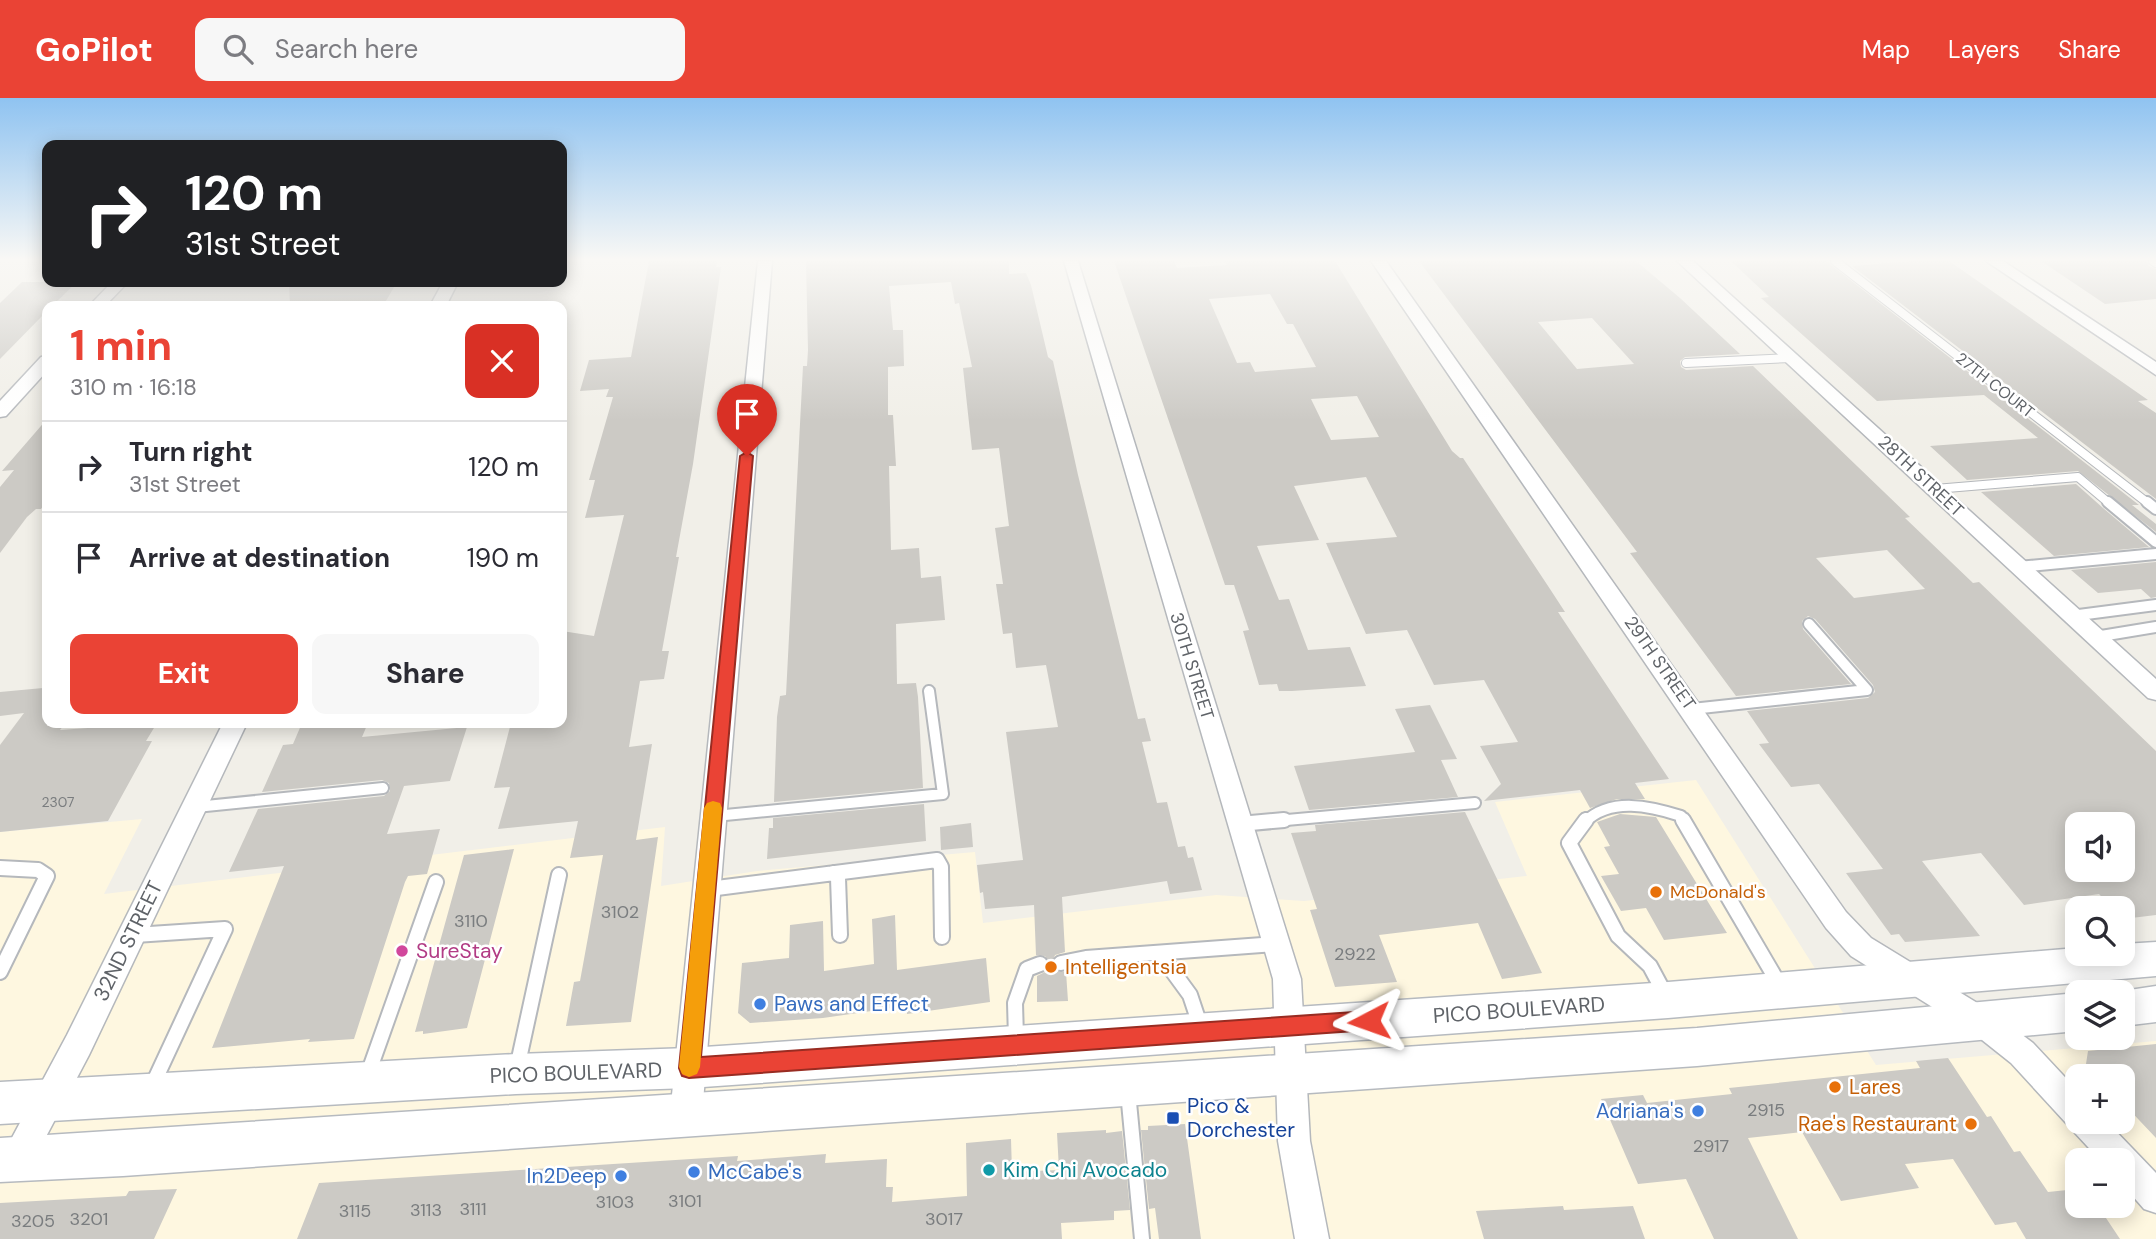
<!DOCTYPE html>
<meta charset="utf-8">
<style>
:root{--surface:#fff;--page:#f7f7f7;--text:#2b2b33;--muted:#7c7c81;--line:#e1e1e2;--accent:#ea4335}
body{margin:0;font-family:"DM Sans",sans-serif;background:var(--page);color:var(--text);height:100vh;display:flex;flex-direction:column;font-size:26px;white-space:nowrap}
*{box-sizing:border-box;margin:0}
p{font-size:23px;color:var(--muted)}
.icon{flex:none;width:38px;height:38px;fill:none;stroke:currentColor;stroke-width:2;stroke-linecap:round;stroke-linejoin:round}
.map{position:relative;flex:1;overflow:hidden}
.side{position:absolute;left:42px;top:203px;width:525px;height:427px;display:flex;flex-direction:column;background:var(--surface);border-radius:14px;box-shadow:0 4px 18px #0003}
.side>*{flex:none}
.banner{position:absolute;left:42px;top:42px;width:525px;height:147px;border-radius:14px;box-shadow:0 4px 18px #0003;background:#202124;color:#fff;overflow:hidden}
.buttons{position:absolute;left:2065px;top:714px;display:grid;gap:14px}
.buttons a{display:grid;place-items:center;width:70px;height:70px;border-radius:14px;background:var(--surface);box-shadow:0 4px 18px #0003;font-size:35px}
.pin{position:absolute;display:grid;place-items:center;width:60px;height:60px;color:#fff;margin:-72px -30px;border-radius:50% 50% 50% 0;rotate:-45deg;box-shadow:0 0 7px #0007}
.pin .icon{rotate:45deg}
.me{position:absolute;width:77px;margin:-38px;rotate:266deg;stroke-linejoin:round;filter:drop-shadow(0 0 5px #0008)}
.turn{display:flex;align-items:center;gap:24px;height:147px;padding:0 28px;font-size:32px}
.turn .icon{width:91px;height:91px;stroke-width:2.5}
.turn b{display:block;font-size:49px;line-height:60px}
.round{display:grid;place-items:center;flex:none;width:74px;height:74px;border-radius:14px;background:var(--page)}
.head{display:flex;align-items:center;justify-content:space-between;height:119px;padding:0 28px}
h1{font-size:42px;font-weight:700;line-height:52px;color:var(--accent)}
.button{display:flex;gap:14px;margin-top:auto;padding:14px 28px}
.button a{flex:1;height:80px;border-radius:14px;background:var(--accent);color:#fff;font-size:28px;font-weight:700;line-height:80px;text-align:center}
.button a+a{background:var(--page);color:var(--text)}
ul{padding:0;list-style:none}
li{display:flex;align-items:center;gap:21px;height:91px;padding:0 28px;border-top:2px solid var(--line)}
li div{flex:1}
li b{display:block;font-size:26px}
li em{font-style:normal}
header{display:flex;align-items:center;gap:42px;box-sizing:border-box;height:98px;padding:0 35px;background:var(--accent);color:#fff}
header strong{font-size:33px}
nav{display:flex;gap:38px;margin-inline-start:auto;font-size:24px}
.search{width:490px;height:63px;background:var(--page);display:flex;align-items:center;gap:18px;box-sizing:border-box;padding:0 24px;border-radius:14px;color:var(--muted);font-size:26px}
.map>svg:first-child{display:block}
.commercial{fill:#fef7e0;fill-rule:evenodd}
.building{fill:#cccac5;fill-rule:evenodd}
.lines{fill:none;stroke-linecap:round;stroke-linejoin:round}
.lane-far2-casing{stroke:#b5b8bc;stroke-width:10}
.lane-far1-casing{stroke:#b5b8bc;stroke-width:14}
.lane-casing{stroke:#b5b8bc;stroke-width:18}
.street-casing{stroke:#b5b8bc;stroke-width:3}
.secondary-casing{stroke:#b6babf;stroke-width:3}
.lane-far2{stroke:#fff;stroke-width:8}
.lane-far1{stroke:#fff;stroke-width:10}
.lane{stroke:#fff;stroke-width:14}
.street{fill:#fff;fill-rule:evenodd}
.secondary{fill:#fff;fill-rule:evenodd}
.route{fill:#ea4335;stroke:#982c22;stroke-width:2}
.slow{fill:#f59e0b}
.food-dot{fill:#e8710a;stroke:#fff;stroke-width:2.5}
.hotel-dot{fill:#d1479c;stroke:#fff;stroke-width:2.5}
.shop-dot{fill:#3f7fe0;stroke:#fff;stroke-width:2.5}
.transit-dot{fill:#1a4fb4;stroke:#fff;stroke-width:2.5}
.culture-dot{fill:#0f9aa8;stroke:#fff;stroke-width:2.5}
.labels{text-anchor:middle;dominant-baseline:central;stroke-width:5;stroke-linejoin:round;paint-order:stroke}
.number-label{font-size:14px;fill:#7a7d7f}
.far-street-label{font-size:16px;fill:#5f6368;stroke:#fff}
.street-label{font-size:18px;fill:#5f6368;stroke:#fff}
.food-label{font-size:18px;fill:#c56008;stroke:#fff;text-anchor:start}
.near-number-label{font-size:18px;fill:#7a7d7f}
.near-street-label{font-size:21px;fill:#5f6368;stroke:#fff}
.near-hotel-label{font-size:21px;fill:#b23c85;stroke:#fff;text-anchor:start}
.near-food-label{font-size:21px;fill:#c56008;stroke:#fff;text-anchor:start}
.near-shop-label{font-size:21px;fill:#366cbe;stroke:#fff;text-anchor:start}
.near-transit-label{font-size:21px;fill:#164399;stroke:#fff;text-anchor:start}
.near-culture-label{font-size:21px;fill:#0d838f;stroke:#fff;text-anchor:start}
</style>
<header>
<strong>GoPilot</strong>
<div class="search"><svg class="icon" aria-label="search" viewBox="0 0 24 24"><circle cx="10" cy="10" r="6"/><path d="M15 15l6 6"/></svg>Search here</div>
<nav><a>Map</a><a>Layers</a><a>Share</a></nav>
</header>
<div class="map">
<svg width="2156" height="1141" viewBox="0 0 2156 1141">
<rect width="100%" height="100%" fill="#f1efe8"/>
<!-- commercial -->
<path class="commercial" d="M 1696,682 L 1876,967 L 2156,943 L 2156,1141 L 0,1141 L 0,734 L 142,721 L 104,796 L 665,729 L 661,788 L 757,773 L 975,754 L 983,825 L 1216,797 L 1304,803 L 1527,778 L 1495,704 ZM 2077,978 L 2123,978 L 2123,1024 L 2077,1024 ZM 2077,1062 L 2123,1062 L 2123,1108 L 2077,1108 Z"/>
<!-- building -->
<path class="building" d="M 649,163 L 717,163 L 716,169 L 721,169 L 693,366 L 676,459 L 679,459 L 662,553 L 669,553 L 664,581 L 640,583 L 629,649 L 652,646 L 636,742 L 658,739 L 631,924 L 566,928 L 574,884 L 580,883 L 603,757 L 570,760 L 578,723 L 498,731 L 510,689 L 494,690 L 511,625 L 562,625 L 562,533 L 594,538 L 624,417 L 585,420 L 595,382 L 589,382 L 613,299 L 606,299 L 609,291 L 580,293 L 589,262 L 631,259 Z
M 806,163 L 1009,163 L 1009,176 L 1026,175 L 1031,187 L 1048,259 L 1053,263 L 1078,377 L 1138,621 L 1145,620 L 1151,643 L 1142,644 L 1157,705 L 1167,704 L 1178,749 L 1185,748 L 1188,760 L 1193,759 L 1202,792 L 1170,796 L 1167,783 L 1062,799 L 1065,854 L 1055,857 L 1052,866 L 1057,874 L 1066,874 L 1068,903 L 1037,904 L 1037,878 L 1047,873 L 1050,867 L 1045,858 L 1036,857 L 1034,807 L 985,811 L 983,794 L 980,795 L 977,767 L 1023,762 L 1006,634 L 1058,629 L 1046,567 L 1016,570 L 1012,535 L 1003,536 L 996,486 L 1003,486 L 995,430 L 1009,428 L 999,350 L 972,352 L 963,270 L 972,269 L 959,205 L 955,206 L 951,184 L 889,188 L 893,232 L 903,232 L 904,268 L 888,269 L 888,317 L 893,317 L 896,368 L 889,368 L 891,452 L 919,450 L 921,480 L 941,478 L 945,522 L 896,526 L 897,586 L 916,585 L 918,599 L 923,690 L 774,704 L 777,619 L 780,598 L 786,597 L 803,268 L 807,268 L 808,252 Z
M 1114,163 L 1174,163 L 1177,170 L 1227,167 L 1225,163 L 1335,163 L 1452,353 L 1460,360 L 1463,360 L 1550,491 L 1565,514 L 1558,514 L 1669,681 L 1635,685 L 1645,701 L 1617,701 L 1590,710 L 1580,692 L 1484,703 L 1501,686 L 1480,648 L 1518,644 L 1484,582 L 1434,587 L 1407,532 L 1366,536 L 1326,445 L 1397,439 L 1366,379 L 1294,388 L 1319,442 L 1257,448 L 1279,502 L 1289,501 L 1308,552 L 1350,549 L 1366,588 L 1292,593 L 1279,593 L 1277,586 L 1259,587 L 1243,533 L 1249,532 L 1234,487 L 1225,487 ZM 1270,196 L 1287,226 L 1293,226 L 1316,269 L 1255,274 L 1250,264 L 1237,265 L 1209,201 ZM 1357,298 L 1379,339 L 1331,342 L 1311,301 Z
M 1419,163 L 1636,163 L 1680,200 L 1740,256 L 1685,259 L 1680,263 L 1681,269 L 1686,272 L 1753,268 L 1910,419 L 1905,420 L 1973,485 L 1979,484 L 2156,653 L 2156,817 L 2123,821 L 2123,810 L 2112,810 L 2099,796 L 2024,807 L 1981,755 L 1922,763 L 1980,838 L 1905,844 L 1899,836 L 1891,837 L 1846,775 L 1883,771 L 1819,686 L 1791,689 L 1759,646 L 1769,645 L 1747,613 L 1868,600 L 1875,594 L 1873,587 L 1815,521 L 1808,518 L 1802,523 L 1803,531 L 1851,586 L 1736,598 L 1630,455 L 1637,454 ZM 1592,220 L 1634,266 L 1577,271 L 1538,224 ZM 1887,452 L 1925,491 L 1854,500 L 1816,460 ZM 2077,726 L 2123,726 L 2123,772 L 2077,772 Z
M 1731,163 L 1826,163 L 2139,407 L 2132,407 L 2156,426 L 2156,434 L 2078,373 L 1967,382 L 1930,348 L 2038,340 L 1984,297 L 1877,303 L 1761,200 L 1769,199 Z
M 1913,163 L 1949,163 L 2148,302 L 2138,303 L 2156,315 L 2156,401 L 1852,168 Z
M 2041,163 L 2146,163 L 2149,168 L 2156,171 L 2156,201 L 2105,206 Z
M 22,184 L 77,184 L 52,208 L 47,208 L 47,213 L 0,261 L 0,205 Z
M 312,184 L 397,184 L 383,208 L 290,208 L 289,185 Z
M 47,321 L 47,403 L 41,411 L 36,411 L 27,419 L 0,455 L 0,389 L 14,372 L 2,373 Z
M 2076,386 L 2103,410 L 2149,449 L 2054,458 L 1981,394 Z
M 2156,464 L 2156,499 L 2151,500 L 2141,491 L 2098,495 L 2071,472 Z
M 47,584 L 47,628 L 64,627 L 60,632 L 157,625 L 146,643 L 152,643 L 108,723 L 0,734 L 0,647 L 24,615 L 0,618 L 0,594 L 43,590 Z
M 1430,607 L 1457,661 L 1441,662 L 1458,699 L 1309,712 L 1294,668 L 1415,654 L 1395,611 Z
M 302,625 L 368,625 L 362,639 L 467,629 L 450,683 L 404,688 L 387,736 L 440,731 L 427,776 L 408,778 L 405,784 L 354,941 L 308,944 L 310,941 L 212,950 L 284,768 L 229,774 L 258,711 L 384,698 L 390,693 L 389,685 L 382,682 L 262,694 L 283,647 L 293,646 Z
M 924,706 L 926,743 L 767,761 L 769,730 L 773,730 L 773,720 Z
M 1465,714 L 1542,875 L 1502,881 L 1478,825 L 1379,837 L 1397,884 L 1335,889 L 1310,812 L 1317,811 L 1291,735 L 1316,733 L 1315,727 Z
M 1620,716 L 1656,719 L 1727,835 L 1664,842 L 1646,810 L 1621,813 L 1601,778 L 1619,776 L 1604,749 L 1610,748 L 1597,724 Z
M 971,725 L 973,749 L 941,752 L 940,729 Z
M 514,751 L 467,930 L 423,936 L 423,933 L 415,934 L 464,757 Z
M 895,817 L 897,872 L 986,860 L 990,904 L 907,916 L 906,908 L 823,920 L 750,925 L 738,915 L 742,865 L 789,860 L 790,827 L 823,823 L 824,873 L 874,866 L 872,821 Z
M 2156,946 L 2156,1040 L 2123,1005 L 2123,978 L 2097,978 L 2086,966 L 2088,953 Z
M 1948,960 L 1987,1019 L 1991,1018 L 2014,1054 L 2020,1053 L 2048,1094 L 2077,1091 L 2077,1108 L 2098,1108 L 2120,1141 L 2026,1141 L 2016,1124 L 1995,1127 L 1953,1061 L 1905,1066 L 1919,1090 L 1841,1103 L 1802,1034 L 1748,1040 L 1798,1141 L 1714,1141 L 1686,1081 L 1638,1086 L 1601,1001 L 1643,997 L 1647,1005 L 1732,996 L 1729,990 L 1920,970 L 1916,963 Z
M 1185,1026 L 1201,1141 L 1159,1141 L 1155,1110 L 1149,1111 L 1141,1032 L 1148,1032 L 1148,1028 Z
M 1106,1032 L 1106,1035 L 1122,1033 L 1130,1112 L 1114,1113 L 1114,1122 L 1061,1125 L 1062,1141 L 297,1141 L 319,1085 L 738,1058 L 737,1063 L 826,1056 L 825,1065 L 887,1061 L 886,1089 L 893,1089 L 892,1104 L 967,1098 L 966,1045 L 1011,1041 L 1012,1074 L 1059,1072 L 1057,1035 Z
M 177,1091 L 154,1141 L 0,1141 L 0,1105 L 126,1098 L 129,1093 Z
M 1563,1108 L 1564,1112 L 1633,1108 L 1645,1141 L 1484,1141 L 1476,1113 Z"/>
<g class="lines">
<!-- lane-far2 casing -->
<g class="lane-far2-casing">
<path id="lane-far2" d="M 1835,163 L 2149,406
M 2153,163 L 2156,165
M 1686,265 L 1791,260
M 1935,391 L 2078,379 L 2110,406"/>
</g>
<!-- lane-far1 casing -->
<g class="lane-far1-casing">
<path id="lane-far1" d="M 2108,404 L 2156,444
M 2147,404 L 2156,411
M 2018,469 L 2156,456
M 2071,518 L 2156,507
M 2095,539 L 2156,529
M 1692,611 L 1867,592 L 1809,526
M 196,709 L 383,690
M 715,718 L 943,696 L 929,593
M 1265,724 L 1475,705
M 1585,724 C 1611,699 1650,708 1681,718 L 1684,724"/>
</g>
<!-- lane casing -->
<g class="lane-casing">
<path id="lane" d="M 1586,722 L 1569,745 L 1618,838 L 1650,868 L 1665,896
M 1683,722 L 1779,886
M 1240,726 L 1284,722
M 0,770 L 38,772 L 47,778 L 0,874
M 833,775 L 838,780 L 840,837
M 709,791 L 937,762 L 941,769 L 942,839
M 135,837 L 225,831 L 153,986
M 1160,856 L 1190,897 L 1200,927
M 1061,865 L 1086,860 L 1276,846
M 1016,940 L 1015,905 L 1027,871 L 1040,866
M 517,970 L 559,777
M 368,976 L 436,784
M 1128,994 L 1142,1141"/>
</g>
<!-- street casing -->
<g class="street-casing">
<path id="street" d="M 758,163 L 772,163 L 702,1016 L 697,1027 L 686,1031 L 675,1027 L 670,1016 Z
M 1064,163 L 1078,163 L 1301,881 L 1310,1043 L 1329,1141 L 1295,1141 L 1278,1043 L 1273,881 Z
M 1371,163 L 1386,163 L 1846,814 L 1871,840 L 1992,914 L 2033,945 L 2077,992 L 2077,1024 L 2107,1024 L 2156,1075 L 2156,1115 L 2144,1111 L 2123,1087 L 2123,1062 L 2100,1062 L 2075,1035 L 2072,1027 L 2066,1025 L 2011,965 L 1972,934 L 1851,858 L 1826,830 Z
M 1677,163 L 1693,163 L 2156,581 L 2156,602 L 2148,600 Z
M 1986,163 L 2003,163 L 2156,264 L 2156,277 Z
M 112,184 L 128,184 L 105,208 L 89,208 Z
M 443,184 L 458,184 L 446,208 L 430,208 Z
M 47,258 L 47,273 L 6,318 L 0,319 L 0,303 L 41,259 Z
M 223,625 L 247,625 L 89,957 L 29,1071 L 18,1076 L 7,1071 L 2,1060 L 7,1049 L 67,937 Z"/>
</g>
<!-- secondary casing -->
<g class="secondary-casing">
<path id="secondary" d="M 2156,844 L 2156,878 L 1668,920 L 689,990 L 516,996 L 0,1026 L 0,984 L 516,956 L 689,950 L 1668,884 L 2077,850 L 2077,856 L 2123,856 L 2123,846 Z
M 2156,888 L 2156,924 L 2123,928 L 2123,894 L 2116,894 Z
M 2077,895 L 2077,933 L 1697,968 L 123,1078 L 0,1084 L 0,1040 L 1697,930 Z"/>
</g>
<!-- lane-far2 -->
<use href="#lane-far2" class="lane-far2"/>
<!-- lane-far1 -->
<use href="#lane-far1" class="lane-far1"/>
<!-- lane -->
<use href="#lane" class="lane"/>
<!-- street -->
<use href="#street" class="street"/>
<!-- secondary -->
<use href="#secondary" class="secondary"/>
</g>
<!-- sky -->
<linearGradient id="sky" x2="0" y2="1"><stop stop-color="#8fc3f1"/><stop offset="0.5" stop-color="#f9f8f5"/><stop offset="1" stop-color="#f9f8f5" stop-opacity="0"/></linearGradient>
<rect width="2156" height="323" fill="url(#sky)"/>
<!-- route -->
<path class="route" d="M 747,354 L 753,358 L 701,959 L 1369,913 L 1376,916 L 1379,923 L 1376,929 L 1369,932 L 689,980 L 682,978 L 679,970 L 740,358 Z"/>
<!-- slow -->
<path class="slow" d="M 713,703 L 720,705 L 722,710 L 700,969 L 697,976 L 689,979 L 682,976 L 679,969 L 704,710 L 707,705 Z"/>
<!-- markers -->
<g class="food-dot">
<circle cx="1656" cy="794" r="7"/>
<circle cx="1051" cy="869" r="7"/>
<circle cx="1835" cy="989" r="7"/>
<circle cx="1971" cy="1026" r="7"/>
</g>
<circle class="hotel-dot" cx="402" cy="853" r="7"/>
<g class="shop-dot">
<circle cx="760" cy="906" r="7"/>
<circle cx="1698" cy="1013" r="7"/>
<circle cx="694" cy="1074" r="7"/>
<circle cx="621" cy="1078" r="7"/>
</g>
<rect class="transit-dot" x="1166" y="1013" width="14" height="14" rx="3.5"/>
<circle class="culture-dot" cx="989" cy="1072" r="7"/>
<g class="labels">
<!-- number labels -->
<g class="number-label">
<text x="58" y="704">2307</text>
</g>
<!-- far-street labels -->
<g class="far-street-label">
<text transform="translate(1995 287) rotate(38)">27TH COURT</text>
</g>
<!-- street labels -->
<g class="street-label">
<text transform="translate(1921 378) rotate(43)">28TH STREET</text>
<text transform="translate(1660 565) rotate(55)">29TH STREET</text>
<text transform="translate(1192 568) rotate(73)">30TH STREET</text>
</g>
<!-- food labels -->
<g class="food-label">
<text x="1670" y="794">McDonald's</text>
</g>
<!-- near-number labels -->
<g class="near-number-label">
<text x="620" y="814">3102</text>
<text x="471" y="823">3110</text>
<text x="1355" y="856">2922</text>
<text x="1766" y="1012">2915</text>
<text x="1711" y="1048">2917</text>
<text x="685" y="1103">3101</text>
<text x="615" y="1104">3103</text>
<text x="473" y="1111">3111</text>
<text x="426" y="1112">3113</text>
<text x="355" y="1113">3115</text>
<text x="89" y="1121">3201</text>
<text x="944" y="1121">3017</text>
<text x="33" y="1123">3205</text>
</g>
<!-- near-street labels -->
<g class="near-street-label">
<text transform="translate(128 843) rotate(-64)">32ND STREET</text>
<text transform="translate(1519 912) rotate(-4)">PICO BOULEVARD</text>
<text transform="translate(576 975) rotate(-2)">PICO BOULEVARD</text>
</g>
<!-- near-hotel labels -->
<g class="near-hotel-label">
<text x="416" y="853">SureStay</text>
</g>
<!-- near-food labels -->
<g class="near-food-label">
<text x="1065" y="869">Intelligentsia</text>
<text x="1849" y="989">Lares</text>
<text x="1957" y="1026" text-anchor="end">Rae's Restaurant</text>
</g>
<!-- near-shop labels -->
<g class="near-shop-label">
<text x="774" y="906">Paws and Effect</text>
<text x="1684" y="1013" text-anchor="end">Adriana's</text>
<text x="708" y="1074">McCabe's</text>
<text x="607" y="1078" text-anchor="end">In2Deep</text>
</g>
<!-- near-transit labels -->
<g class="near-transit-label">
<text x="1187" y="1008">Pico &amp;<tspan x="1187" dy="24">Dorchester</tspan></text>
</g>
<!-- near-culture labels -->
<g class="near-culture-label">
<text x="1003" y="1072">Kim Chi Avocado</text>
</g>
</g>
</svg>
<div class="buttons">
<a><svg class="icon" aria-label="sound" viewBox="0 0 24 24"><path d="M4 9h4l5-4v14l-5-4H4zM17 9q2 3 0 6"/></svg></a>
<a><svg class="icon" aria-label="search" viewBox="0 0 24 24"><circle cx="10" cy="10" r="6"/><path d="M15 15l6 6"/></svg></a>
<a><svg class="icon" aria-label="layers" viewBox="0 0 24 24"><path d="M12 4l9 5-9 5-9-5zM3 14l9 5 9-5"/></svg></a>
<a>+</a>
<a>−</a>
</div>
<div class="pin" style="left:747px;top:358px;background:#d93025"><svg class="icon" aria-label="arrive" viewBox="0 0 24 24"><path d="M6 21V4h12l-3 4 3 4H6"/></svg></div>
<svg class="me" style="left:1369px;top:923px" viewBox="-20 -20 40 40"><path d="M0-17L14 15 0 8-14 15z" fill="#ea4335" stroke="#fff" stroke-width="4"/></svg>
<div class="banner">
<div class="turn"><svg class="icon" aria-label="right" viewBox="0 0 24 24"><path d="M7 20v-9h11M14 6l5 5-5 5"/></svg><div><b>120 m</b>31st Street</div></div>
</div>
<section class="side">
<div class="head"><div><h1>1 min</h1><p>310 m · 16:18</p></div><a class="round" style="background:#d93025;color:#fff"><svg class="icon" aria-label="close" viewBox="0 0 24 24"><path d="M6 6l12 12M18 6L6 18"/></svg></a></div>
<ul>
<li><svg class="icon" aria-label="right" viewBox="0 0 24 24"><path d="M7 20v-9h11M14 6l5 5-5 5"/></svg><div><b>Turn right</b><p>31st Street</p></div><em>120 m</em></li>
<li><svg class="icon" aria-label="arrive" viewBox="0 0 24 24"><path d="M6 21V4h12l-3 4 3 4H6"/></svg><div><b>Arrive at destination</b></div><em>190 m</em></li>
</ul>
<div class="button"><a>Exit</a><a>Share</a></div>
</section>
</div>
